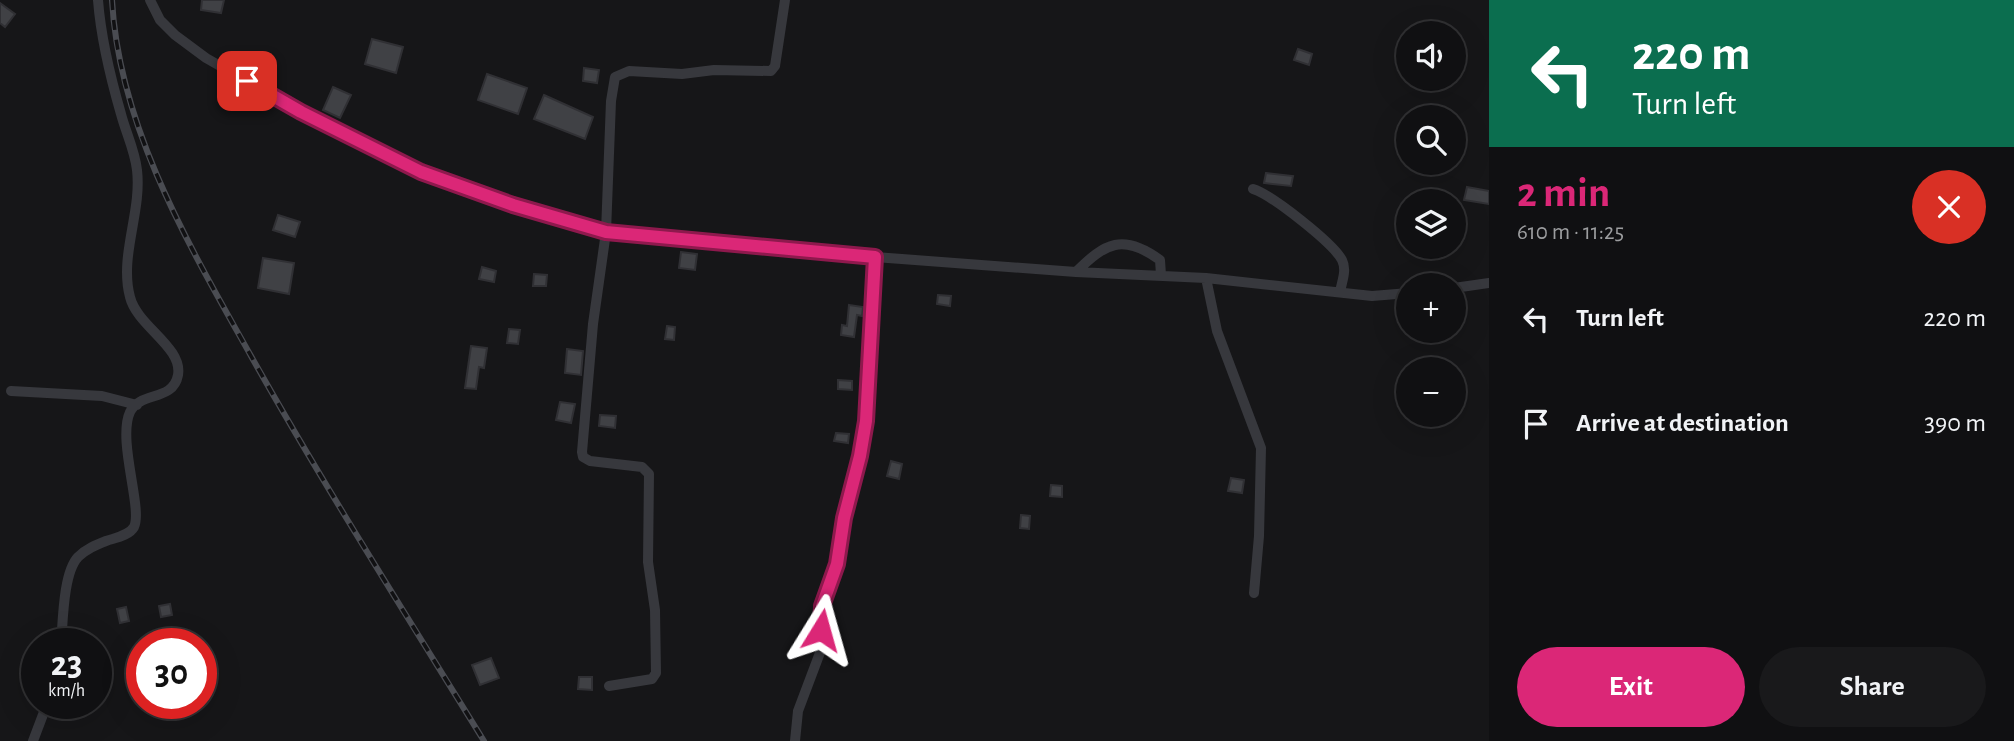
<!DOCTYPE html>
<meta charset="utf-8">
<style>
:root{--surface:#101012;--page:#19191b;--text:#f1f3f6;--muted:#9c9d9f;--line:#303032;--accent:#db2777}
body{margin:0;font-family:"Alegreya Sans",sans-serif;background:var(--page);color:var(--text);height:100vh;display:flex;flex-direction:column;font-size:26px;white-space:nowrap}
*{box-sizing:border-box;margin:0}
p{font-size:23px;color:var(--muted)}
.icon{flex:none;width:38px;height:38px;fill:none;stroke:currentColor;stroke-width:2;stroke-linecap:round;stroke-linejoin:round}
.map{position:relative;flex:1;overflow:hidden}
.panel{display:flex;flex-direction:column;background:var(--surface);width:525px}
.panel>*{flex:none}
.guide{background:#0b6e4f;color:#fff;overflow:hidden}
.fabs{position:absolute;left:1396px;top:21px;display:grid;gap:14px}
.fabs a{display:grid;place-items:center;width:70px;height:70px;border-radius:50%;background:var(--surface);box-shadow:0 7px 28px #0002,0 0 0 2px var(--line);font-size:35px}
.speed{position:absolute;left:21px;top:628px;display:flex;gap:14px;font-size:35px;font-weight:700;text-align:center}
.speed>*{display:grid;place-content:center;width:91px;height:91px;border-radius:50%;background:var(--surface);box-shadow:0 7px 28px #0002,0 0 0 2px var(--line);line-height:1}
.speed small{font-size:18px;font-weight:400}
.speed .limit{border:10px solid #d22;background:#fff;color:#111}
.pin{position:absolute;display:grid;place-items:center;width:60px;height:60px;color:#fff;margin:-30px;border-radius:14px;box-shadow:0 4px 10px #0006}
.me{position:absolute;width:77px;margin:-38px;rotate:8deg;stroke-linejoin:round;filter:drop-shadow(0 0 5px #0008)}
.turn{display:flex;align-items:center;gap:24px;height:147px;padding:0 28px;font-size:32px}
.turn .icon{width:91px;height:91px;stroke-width:2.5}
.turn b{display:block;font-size:49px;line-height:60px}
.round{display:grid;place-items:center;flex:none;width:74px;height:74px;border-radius:37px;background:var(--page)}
.head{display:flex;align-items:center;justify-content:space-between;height:119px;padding:0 28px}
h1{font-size:42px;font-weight:600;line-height:52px;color:var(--accent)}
.button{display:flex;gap:14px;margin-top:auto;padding:14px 28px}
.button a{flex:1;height:80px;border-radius:42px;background:var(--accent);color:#fff;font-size:28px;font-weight:600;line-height:80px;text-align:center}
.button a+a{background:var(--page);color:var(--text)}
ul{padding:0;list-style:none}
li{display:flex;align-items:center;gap:21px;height:105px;padding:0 28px}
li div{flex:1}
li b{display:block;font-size:26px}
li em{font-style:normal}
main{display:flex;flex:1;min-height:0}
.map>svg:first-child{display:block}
.building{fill:#404145;stroke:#303034;stroke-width:2}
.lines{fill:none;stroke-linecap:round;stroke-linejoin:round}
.street{stroke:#37383d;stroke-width:10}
.rail-casing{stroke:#4a4c52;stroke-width:6}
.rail{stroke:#111113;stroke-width:3.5;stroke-dasharray:10;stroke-linecap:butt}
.route-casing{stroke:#8e194d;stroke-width:18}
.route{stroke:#db2777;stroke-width:12}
</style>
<main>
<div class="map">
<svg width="1489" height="741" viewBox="0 0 1489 741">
<rect width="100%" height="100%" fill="#161618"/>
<!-- building -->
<path class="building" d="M 202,0 L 224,0 L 221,13 L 201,10 Z
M 0,3 L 15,14 L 5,27 L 0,23 Z
M 372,39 L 403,47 L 396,73 L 365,64 Z
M 1298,49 L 1312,54 L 1309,65 L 1294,60 Z
M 584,68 L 599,70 L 597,83 L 583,81 Z
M 487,74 L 527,88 L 518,114 L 478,100 Z
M 333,87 L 351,95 L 340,118 L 323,110 Z
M 544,95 L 593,117 L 585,139 L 534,119 Z
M 1266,173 L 1293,176 L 1291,186 L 1264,183 Z
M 1467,187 L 1489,191 L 1489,204 L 1464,200 Z
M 278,215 L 300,222 L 295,237 L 273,230 Z
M 681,252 L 697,254 L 695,270 L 679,268 Z
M 263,258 L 294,263 L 289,294 L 258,288 Z
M 482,267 L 496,271 L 494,282 L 479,279 Z
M 534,274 L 547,275 L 546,286 L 533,286 Z
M 938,295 L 951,296 L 950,306 L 937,304 Z
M 849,305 L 863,307 L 862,316 L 857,315 L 854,337 L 841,335 L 842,325 L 847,326 Z
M 667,326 L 675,327 L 674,340 L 665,339 Z
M 509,329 L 520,330 L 518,344 L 507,343 Z
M 471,346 L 487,348 L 484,368 L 479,367 L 476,389 L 465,388 Z
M 567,349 L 583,351 L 581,375 L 565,373 Z
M 838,380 L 852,381 L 852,390 L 838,389 Z
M 560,402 L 575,404 L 571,423 L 556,420 Z
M 600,415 L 616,416 L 615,428 L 599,426 Z
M 836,433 L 849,434 L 848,443 L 834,441 Z
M 891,461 L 902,464 L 899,479 L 887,476 Z
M 1231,478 L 1244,480 L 1242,493 L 1228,491 Z
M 1051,485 L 1062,486 L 1062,497 L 1050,496 Z
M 1021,515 L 1030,516 L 1029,529 L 1020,528 Z
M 170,604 L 172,615 L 161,617 L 159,606 Z
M 126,607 L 129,621 L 120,623 L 117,609 Z
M 491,658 L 499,678 L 480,685 L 472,665 Z
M 579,677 L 592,677 L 592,690 L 578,689 Z"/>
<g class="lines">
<!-- street -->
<path class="street" d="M 150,0 L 160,20 L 175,35 L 206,58 L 301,112 L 421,172 L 513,205 L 606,232 L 875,257 L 1076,272 L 1206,278 L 1372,296 L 1409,293
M 1253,189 C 1272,195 1333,243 1342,260 C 1347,270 1342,281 1340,292
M 1076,272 C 1105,243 1123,233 1160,260 L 1161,275
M 1206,278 L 1217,331 L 1261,448 L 1259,536 L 1254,593
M 1454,288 L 1489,283
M 11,391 L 102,396 L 137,405
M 61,644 C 63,622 63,573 78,557 C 86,549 96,545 106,541 C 114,538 129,536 134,527 C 143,509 117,440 130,412 C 140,391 173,402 178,375 C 183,347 137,326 130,297 C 119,256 142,212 137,170 C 135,151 126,133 121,114 C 110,76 101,39 98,0
M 609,686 L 652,679 L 656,673 L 655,610 L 648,562 L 649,474 L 642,467 L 590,461 L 583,457 L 582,452 L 593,324 L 606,232 L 611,101 L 615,77 L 629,71 L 682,74 L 714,70 L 771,71 L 775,66 L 785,0
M 33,741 L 47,704
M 795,741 L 798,711 L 821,650 L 822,606 L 834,576 L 848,498 L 860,455 L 866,421 L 875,257"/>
<!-- rail casing -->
<g class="rail-casing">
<path id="rail" d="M 112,0 C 119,128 190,247 251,356 C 325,487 405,613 484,741"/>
</g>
<!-- rail -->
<use href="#rail" class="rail"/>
</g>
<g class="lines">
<!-- route casing -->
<g class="route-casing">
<path id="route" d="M 247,81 L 301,112 L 421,172 L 513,205 L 606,232 L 875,257 L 866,421 L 860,456 L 844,518 L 837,564 L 822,606 L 821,630"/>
</g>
<!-- route -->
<use href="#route" class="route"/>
</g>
</svg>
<div class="fabs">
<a><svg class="icon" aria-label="sound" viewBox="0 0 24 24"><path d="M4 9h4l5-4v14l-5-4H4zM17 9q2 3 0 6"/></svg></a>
<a><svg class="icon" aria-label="search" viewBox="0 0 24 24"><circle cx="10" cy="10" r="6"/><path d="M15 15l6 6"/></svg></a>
<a><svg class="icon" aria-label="layers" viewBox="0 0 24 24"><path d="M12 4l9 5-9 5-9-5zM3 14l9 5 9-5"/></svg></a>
<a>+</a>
<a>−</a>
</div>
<div class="speed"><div>23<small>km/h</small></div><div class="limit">30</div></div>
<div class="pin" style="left:247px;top:81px;background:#d93025"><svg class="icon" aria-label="arrive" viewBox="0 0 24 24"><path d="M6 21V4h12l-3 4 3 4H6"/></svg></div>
<svg class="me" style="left:821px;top:630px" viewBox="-20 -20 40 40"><path d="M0-17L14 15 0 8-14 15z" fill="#db2777" stroke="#fff" stroke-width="4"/></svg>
</div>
<section class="panel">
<div class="guide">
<div class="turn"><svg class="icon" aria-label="left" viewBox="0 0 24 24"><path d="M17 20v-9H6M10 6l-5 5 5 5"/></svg><div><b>220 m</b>Turn left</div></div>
</div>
<div class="head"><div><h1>2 min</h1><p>610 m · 11:25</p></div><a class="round" style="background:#d93025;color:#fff"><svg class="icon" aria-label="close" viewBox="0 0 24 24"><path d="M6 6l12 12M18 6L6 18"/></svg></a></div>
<ul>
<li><svg class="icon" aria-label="left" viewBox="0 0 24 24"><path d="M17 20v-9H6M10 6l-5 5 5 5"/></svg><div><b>Turn left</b></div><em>220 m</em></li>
<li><svg class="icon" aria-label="arrive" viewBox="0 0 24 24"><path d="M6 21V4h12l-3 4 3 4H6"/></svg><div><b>Arrive at destination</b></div><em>390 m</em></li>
</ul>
<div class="button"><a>Exit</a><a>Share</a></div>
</section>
</main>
